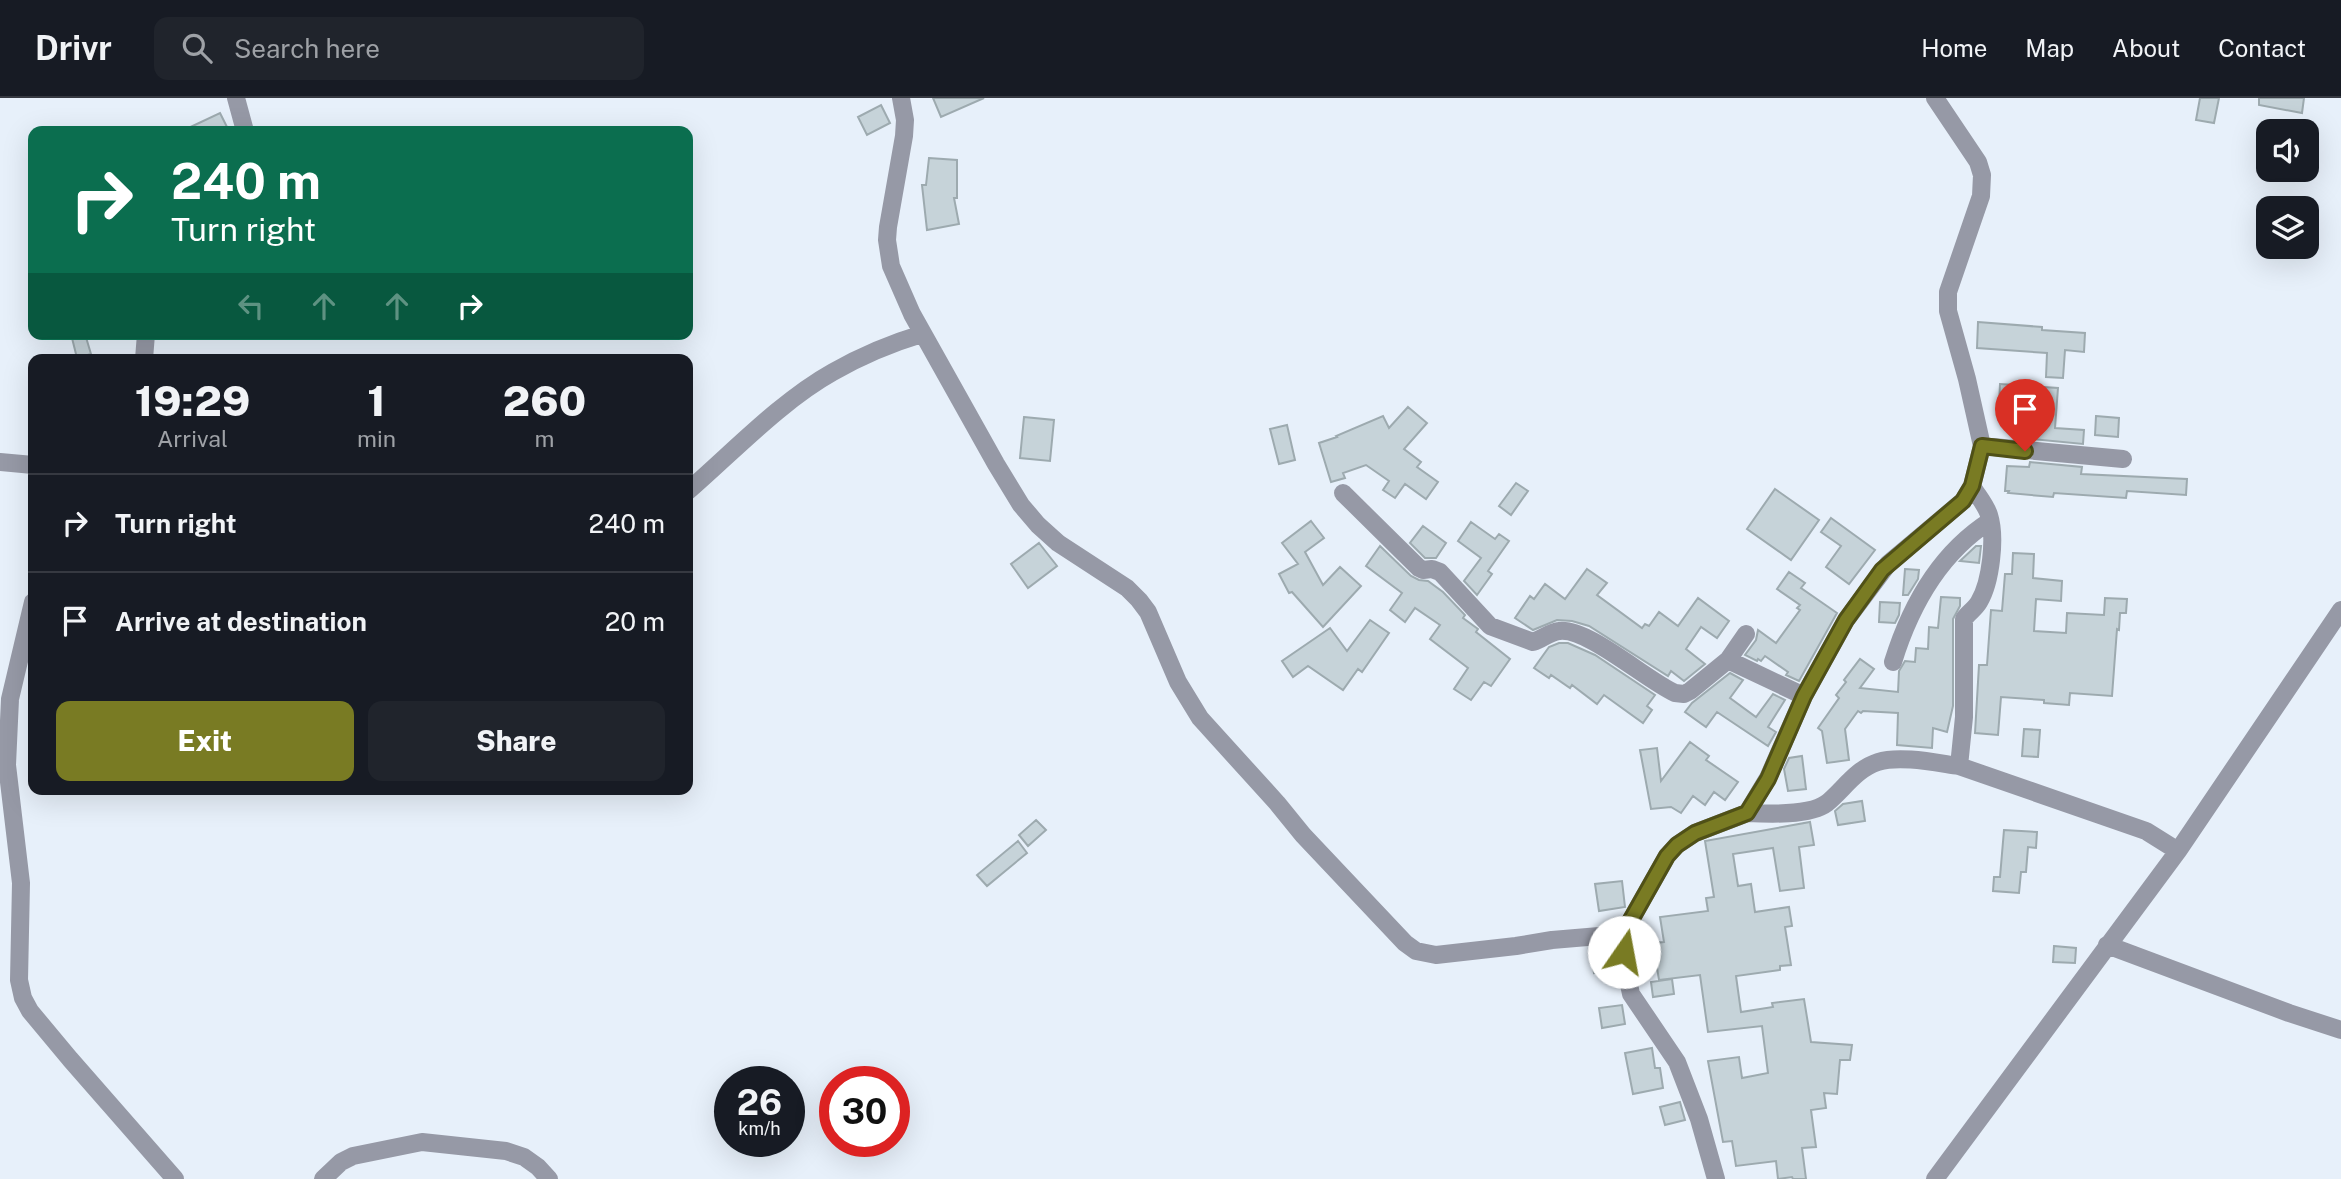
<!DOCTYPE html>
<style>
:root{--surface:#171b24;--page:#20242c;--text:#f1f3f6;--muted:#9ea1a6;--line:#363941;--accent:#797b23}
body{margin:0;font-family:"Public Sans",sans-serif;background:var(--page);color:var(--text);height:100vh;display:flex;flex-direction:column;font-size:26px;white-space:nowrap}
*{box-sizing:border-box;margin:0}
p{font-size:23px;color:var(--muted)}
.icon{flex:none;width:38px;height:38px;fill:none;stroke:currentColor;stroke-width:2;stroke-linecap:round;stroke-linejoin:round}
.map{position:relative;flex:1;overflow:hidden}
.side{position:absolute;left:28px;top:256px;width:665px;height:441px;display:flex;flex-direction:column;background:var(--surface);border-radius:14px;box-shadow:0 7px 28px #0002}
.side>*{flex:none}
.guide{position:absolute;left:28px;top:28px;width:665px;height:214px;border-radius:14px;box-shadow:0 7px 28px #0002;background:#0b6e4f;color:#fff;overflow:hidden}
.controls{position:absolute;left:2256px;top:21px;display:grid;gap:14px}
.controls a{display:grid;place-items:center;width:63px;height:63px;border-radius:14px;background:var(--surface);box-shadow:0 7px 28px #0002;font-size:35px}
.speed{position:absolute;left:714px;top:968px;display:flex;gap:14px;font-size:35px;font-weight:700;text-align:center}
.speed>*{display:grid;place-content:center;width:91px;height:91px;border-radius:50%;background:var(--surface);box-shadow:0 7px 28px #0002;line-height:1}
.speed small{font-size:18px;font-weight:400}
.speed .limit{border:10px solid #d22;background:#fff;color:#111}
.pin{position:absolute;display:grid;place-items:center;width:60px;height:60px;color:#fff;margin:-72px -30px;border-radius:50% 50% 50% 0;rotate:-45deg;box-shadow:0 0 7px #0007}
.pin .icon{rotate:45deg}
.me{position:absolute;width:77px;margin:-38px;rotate:12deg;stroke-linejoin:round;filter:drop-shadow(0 0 5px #0008)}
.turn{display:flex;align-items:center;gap:24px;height:147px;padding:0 28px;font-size:32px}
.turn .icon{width:91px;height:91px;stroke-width:2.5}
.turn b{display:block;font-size:49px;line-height:60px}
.lanes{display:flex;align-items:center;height:66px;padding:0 28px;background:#0003;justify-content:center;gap:35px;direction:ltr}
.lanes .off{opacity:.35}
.eta{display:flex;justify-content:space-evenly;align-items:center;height:119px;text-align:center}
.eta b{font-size:42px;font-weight:800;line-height:49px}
.primary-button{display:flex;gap:14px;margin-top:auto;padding:14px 28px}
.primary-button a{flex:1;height:80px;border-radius:14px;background:var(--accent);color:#fff;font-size:28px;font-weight:800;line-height:80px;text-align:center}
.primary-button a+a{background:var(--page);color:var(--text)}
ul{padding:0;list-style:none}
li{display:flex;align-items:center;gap:21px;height:98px;padding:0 28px;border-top:2px solid var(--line)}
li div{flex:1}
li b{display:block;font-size:26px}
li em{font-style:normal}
header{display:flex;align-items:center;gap:42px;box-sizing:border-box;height:98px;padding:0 35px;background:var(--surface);border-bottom:2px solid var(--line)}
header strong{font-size:33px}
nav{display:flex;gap:38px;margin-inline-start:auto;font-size:24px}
.search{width:490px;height:63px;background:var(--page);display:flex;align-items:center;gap:18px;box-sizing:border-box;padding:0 24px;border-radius:14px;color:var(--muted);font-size:26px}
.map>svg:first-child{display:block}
.building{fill:#c6d3d9;stroke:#9daaaf;stroke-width:2}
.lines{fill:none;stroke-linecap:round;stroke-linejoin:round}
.minor{stroke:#9699a6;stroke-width:18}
.route-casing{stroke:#4f5017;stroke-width:18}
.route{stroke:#797b23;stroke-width:12}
</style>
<header>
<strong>Drivr</strong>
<div class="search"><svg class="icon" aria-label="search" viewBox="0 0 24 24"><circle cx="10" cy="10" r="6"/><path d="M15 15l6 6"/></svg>Search here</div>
<nav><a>Home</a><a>Map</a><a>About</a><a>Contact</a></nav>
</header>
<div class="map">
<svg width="2341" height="1081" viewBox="0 0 2341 1081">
<rect width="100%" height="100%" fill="#e7f0fa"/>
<!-- building -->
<path class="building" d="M 933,0 L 984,0 L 941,19 Z
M 2200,0 L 2219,0 L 2214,25 L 2196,22 Z
M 2259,0 L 2304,0 L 2302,15 L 2259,7 Z
M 881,7 L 890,25 L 867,37 L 858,19 Z
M 220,15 L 229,33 L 182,33 Z
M 929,60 L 957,62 L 957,100 L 954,100 L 959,126 L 927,132 L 922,87 L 926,87 Z
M 1978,224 L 2042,229 L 2042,232 L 2085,235 L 2084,254 L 2065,252 L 2063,280 L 2046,279 L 2047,255 L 1977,250 Z
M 71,236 L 85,236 L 91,256 L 77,260 Z
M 2000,286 L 2058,290 L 2055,330 L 2084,332 L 2083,346 L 2031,341 L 2033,308 L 1999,306 Z
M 1408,309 L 1427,325 L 1404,351 L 1421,364 L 1417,369 L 1438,384 L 1426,401 L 1405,386 L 1395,400 L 1383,392 L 1389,383 L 1366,367 L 1343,375 L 1345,380 L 1331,384 L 1319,345 L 1337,339 L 1336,338 L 1383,318 L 1389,330 Z
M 2096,318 L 2119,320 L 2118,339 L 2095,337 Z
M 1024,319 L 1054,322 L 1050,363 L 1020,360 Z
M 1287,327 L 1295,362 L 1279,366 L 1270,331 Z
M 2030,364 L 2082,369 L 2081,376 L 2187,381 L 2186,397 L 2127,393 L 2126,400 L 2054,395 L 2053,399 L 2008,395 L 2009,393 L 2005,393 L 2007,368 L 2029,369 Z
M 1516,385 L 1528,393 L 1511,417 L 1499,408 Z
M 1775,391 L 1819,422 L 1791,462 L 1747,431 Z
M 1831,420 L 1875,452 L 1849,486 L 1826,469 L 1841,448 L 1821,434 Z
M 1311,423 L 1324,440 L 1305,454 L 1323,487 L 1340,469 L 1361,488 L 1323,529 L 1292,494 L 1289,495 L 1279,476 L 1298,466 L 1282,445 Z
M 1471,424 L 1495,441 L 1499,436 L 1509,443 L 1488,473 L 1492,476 L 1477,497 L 1464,483 L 1481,460 L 1458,443 Z
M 1423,428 L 1446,445 L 1436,460 L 1425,460 L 1410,445 Z
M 1039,445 L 1057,468 L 1028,490 L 1011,466 Z
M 1380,448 L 1411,478 L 1419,482 L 1428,483 L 1443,494 L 1465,517 L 1463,520 L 1478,531 L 1476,534 L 1510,561 L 1491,588 L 1484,584 L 1471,602 L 1454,591 L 1468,570 L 1430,541 L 1440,527 L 1415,510 L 1405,524 L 1390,512 L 1402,495 L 1366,468 Z
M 1976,448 L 1981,448 L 1979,465 L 1960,463 Z
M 2013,455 L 2034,456 L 2033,480 L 2062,483 L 2061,503 L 2036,501 L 2034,533 L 2066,535 L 2067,515 L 2104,517 L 2105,500 L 2127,501 L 2126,515 L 2120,515 L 2119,532 L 2117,531 L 2112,598 L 2070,595 L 2069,607 L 2044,605 L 2044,602 L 2001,599 L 1998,637 L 1975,635 L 1979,567 L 1987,567 L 1991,512 L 2002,513 L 2005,476 L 2012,476 Z
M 1587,471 L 1607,485 L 1597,497 L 1642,530 L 1645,526 L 1649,528 L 1659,514 L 1678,528 L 1698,500 L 1729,523 L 1717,540 L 1701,529 L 1686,551 L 1705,566 L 1684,583 L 1671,573 L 1668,578 L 1589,528 L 1572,523 L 1557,522 L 1533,532 L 1515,520 L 1530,498 L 1534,501 L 1545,486 L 1565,501 Z
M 1905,471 L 1919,472 L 1918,481 L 1908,497 L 1903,497 Z
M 1789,474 L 1805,485 L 1801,490 L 1837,515 L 1799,583 L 1786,577 L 1788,574 L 1765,558 L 1761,563 L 1758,561 L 1757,563 L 1745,557 L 1756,542 L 1758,532 L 1776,545 L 1800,512 L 1797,510 L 1800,507 L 1777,491 Z
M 1941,499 L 1960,500 L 1960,508 L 1953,521 L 1953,608 L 1947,634 L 1933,630 L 1932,650 L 1897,647 L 1898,615 L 1863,613 L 1861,615 L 1858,613 L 1845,631 L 1849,662 L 1827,665 L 1822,633 L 1818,630 L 1839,600 L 1836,597 L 1846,584 L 1844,582 L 1860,561 L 1874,571 L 1860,590 L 1898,594 L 1899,573 L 1905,563 L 1915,564 L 1916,550 L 1928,551 L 1929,529 L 1938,530 Z
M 1880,504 L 1900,505 L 1899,517 L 1895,525 L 1879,524 Z
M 1370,522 L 1389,535 L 1362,574 L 1358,571 L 1343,592 L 1308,568 L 1293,579 L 1282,563 L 1330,530 L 1347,553 Z
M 1559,545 L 1568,545 L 1595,557 L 1655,597 L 1647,608 L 1652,612 L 1643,625 L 1604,597 L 1597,606 L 1572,587 L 1570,590 L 1551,577 L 1549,580 L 1534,570 L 1549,549 Z
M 1730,575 L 1743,582 L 1730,600 L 1756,619 L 1773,596 L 1785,602 L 1768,629 L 1776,634 L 1768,648 L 1717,614 L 1706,629 L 1685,614 L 1692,605 Z
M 2024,631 L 2040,632 L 2038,659 L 2022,658 Z
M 1690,644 L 1709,658 L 1706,662 L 1738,684 L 1725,702 L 1714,694 L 1705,707 L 1693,698 L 1681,715 L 1671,709 L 1651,711 L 1640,652 L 1657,650 L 1661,683 Z
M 1802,658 L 1806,691 L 1788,693 L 1784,671 L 1789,660 Z
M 1862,703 L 1865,723 L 1838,727 L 1835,713 L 1843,706 Z
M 1036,722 L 1046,732 L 1028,748 L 1019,737 Z
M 1810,724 L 1814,747 L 1799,749 L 1804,790 L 1780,793 L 1773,750 L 1733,756 L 1738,788 L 1751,786 L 1755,814 L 1789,809 L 1792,828 L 1785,829 L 1791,867 L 1780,868 L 1780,872 L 1736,878 L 1741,914 L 1773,909 L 1772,905 L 1804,901 L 1811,944 L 1852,947 L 1850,962 L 1840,962 L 1837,996 L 1824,995 L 1826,1010 L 1811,1012 L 1816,1049 L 1802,1050 L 1806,1081 L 1793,1081 L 1792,1079 L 1778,1081 L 1776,1063 L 1736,1068 L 1732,1043 L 1723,1044 L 1708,963 L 1739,959 L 1742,980 L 1768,975 L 1762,928 L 1708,934 L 1700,877 L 1659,882 L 1653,845 L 1664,844 L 1660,819 L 1708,813 L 1706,800 L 1714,799 L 1705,743 Z
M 2004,732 L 2037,734 L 2036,750 L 2028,749 L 2026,774 L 2021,774 L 2019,795 L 1993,793 L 1994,779 L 2000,779 Z
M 1018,743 L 1027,755 L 987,788 L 977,777 Z
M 1622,783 L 1625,809 L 1599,813 L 1595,786 Z
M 2054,848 L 2076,850 L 2075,865 L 2053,864 Z
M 1613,859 L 1615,872 L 1594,875 L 1592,862 Z
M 1672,881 L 1674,896 L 1653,899 L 1651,884 Z
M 1622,907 L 1625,926 L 1602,930 L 1599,910 Z
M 1652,950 L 1655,970 L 1660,970 L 1663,990 L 1633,996 L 1625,955 Z
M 1680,1004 L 1685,1022 L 1665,1027 L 1660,1009 Z"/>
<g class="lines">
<!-- minor -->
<path class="minor" d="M 236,0 L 245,33
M 901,0 L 905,22 L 904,38 L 888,129 L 887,142 L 891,168 L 912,216 L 996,366 L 1021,407 L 1038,427 L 1058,445 L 1127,490 L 1139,502 L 1148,514 L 1178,584 L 1200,620 L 1277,705 L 1303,737 L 1405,845 L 1416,853 L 1436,857 L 1516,848 L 1552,842 L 1623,836
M 144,261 L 146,236
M 1982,348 L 2123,361
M 0,364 L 33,367
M 688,393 C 733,354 781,303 833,274 C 861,258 892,245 922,236
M 1343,395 L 1419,470 L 1423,472 L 1432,471 L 1440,474 L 1490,528 L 1533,544 C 1542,541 1550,534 1559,533 C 1587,529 1646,582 1675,595 L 1684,596 L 1690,593 L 1728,562
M 33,504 L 10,601 L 7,667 L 21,785 L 19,882 L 23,900 L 30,913 L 70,961 L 175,1081
M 1746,536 L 1728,562 L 1804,598
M 1893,564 C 1910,509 1940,455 1990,423
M 1959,668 L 1964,619 L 1964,521 C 1968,515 1975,511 1979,504 C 1991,484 1996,439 1989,417 C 1986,407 1977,397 1972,388
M 1747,715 C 1768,716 1810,718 1827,705 C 1844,691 1856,671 1878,664 C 1900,657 1937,665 1959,668 L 2146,733 L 2178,753
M 2107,847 L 2289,915 L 2341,932
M 323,1081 L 341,1064 L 353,1058 L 422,1044 L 506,1053 L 524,1059 L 538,1069 L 549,1081
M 1716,1081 L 1699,1021 L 1677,964 L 1631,896 L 1626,872 L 1623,836 L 1667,758 L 1677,747 L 1695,735 L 1747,715 L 1768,680 L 1804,598 L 1846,522 L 1888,466 L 1963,403 L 1972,388 L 1982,348 L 1967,281 L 1948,213 L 1948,194 L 1981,98 L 1982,77 L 1978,64 L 1935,0
M 1935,1081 L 2178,753 L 2341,512"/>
</g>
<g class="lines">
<!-- route casing -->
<g class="route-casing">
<path id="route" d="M 1624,854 L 1623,836 L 1667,758 L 1677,747 L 1695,735 L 1747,715 L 1768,681 L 1804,598 L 1846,522 L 1882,472 L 1963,403 L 1972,388 L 1982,348 L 2025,353"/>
</g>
<!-- route -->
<use href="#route" class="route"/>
</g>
</svg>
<div class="controls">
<a><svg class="icon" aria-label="sound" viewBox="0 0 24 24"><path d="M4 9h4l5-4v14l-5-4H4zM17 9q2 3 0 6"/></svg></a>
<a><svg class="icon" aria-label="layers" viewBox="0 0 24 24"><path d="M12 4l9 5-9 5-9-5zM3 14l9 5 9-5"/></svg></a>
</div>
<div class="speed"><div>26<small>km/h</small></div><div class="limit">30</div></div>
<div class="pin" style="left:2025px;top:353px;background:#d93025"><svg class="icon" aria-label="arrive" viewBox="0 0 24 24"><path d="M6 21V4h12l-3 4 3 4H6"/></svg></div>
<svg class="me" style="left:1624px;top:854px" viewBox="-20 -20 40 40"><circle r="19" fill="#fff"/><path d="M0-13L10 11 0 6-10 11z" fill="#797b23"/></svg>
<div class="guide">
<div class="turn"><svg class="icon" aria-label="right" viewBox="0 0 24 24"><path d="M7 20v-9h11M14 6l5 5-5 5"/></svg><div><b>240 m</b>Turn right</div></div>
<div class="lanes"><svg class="icon off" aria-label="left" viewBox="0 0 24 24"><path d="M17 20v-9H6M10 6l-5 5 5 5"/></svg><svg class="icon off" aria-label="ahead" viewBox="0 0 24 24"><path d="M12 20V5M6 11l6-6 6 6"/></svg><svg class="icon off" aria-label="ahead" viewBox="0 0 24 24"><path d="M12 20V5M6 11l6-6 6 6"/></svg><svg class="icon" aria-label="right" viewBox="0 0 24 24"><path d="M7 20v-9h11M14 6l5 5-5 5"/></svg></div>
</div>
<section class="side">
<div class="eta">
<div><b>19:29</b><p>Arrival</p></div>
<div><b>1</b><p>min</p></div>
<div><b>260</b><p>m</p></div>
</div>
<ul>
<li><svg class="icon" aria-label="right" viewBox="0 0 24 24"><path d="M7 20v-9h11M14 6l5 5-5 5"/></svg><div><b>Turn right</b></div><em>240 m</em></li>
<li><svg class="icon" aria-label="arrive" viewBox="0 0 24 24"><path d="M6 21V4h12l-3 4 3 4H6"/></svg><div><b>Arrive at destination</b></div><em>20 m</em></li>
</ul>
<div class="primary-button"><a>Exit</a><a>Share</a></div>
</section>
</div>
